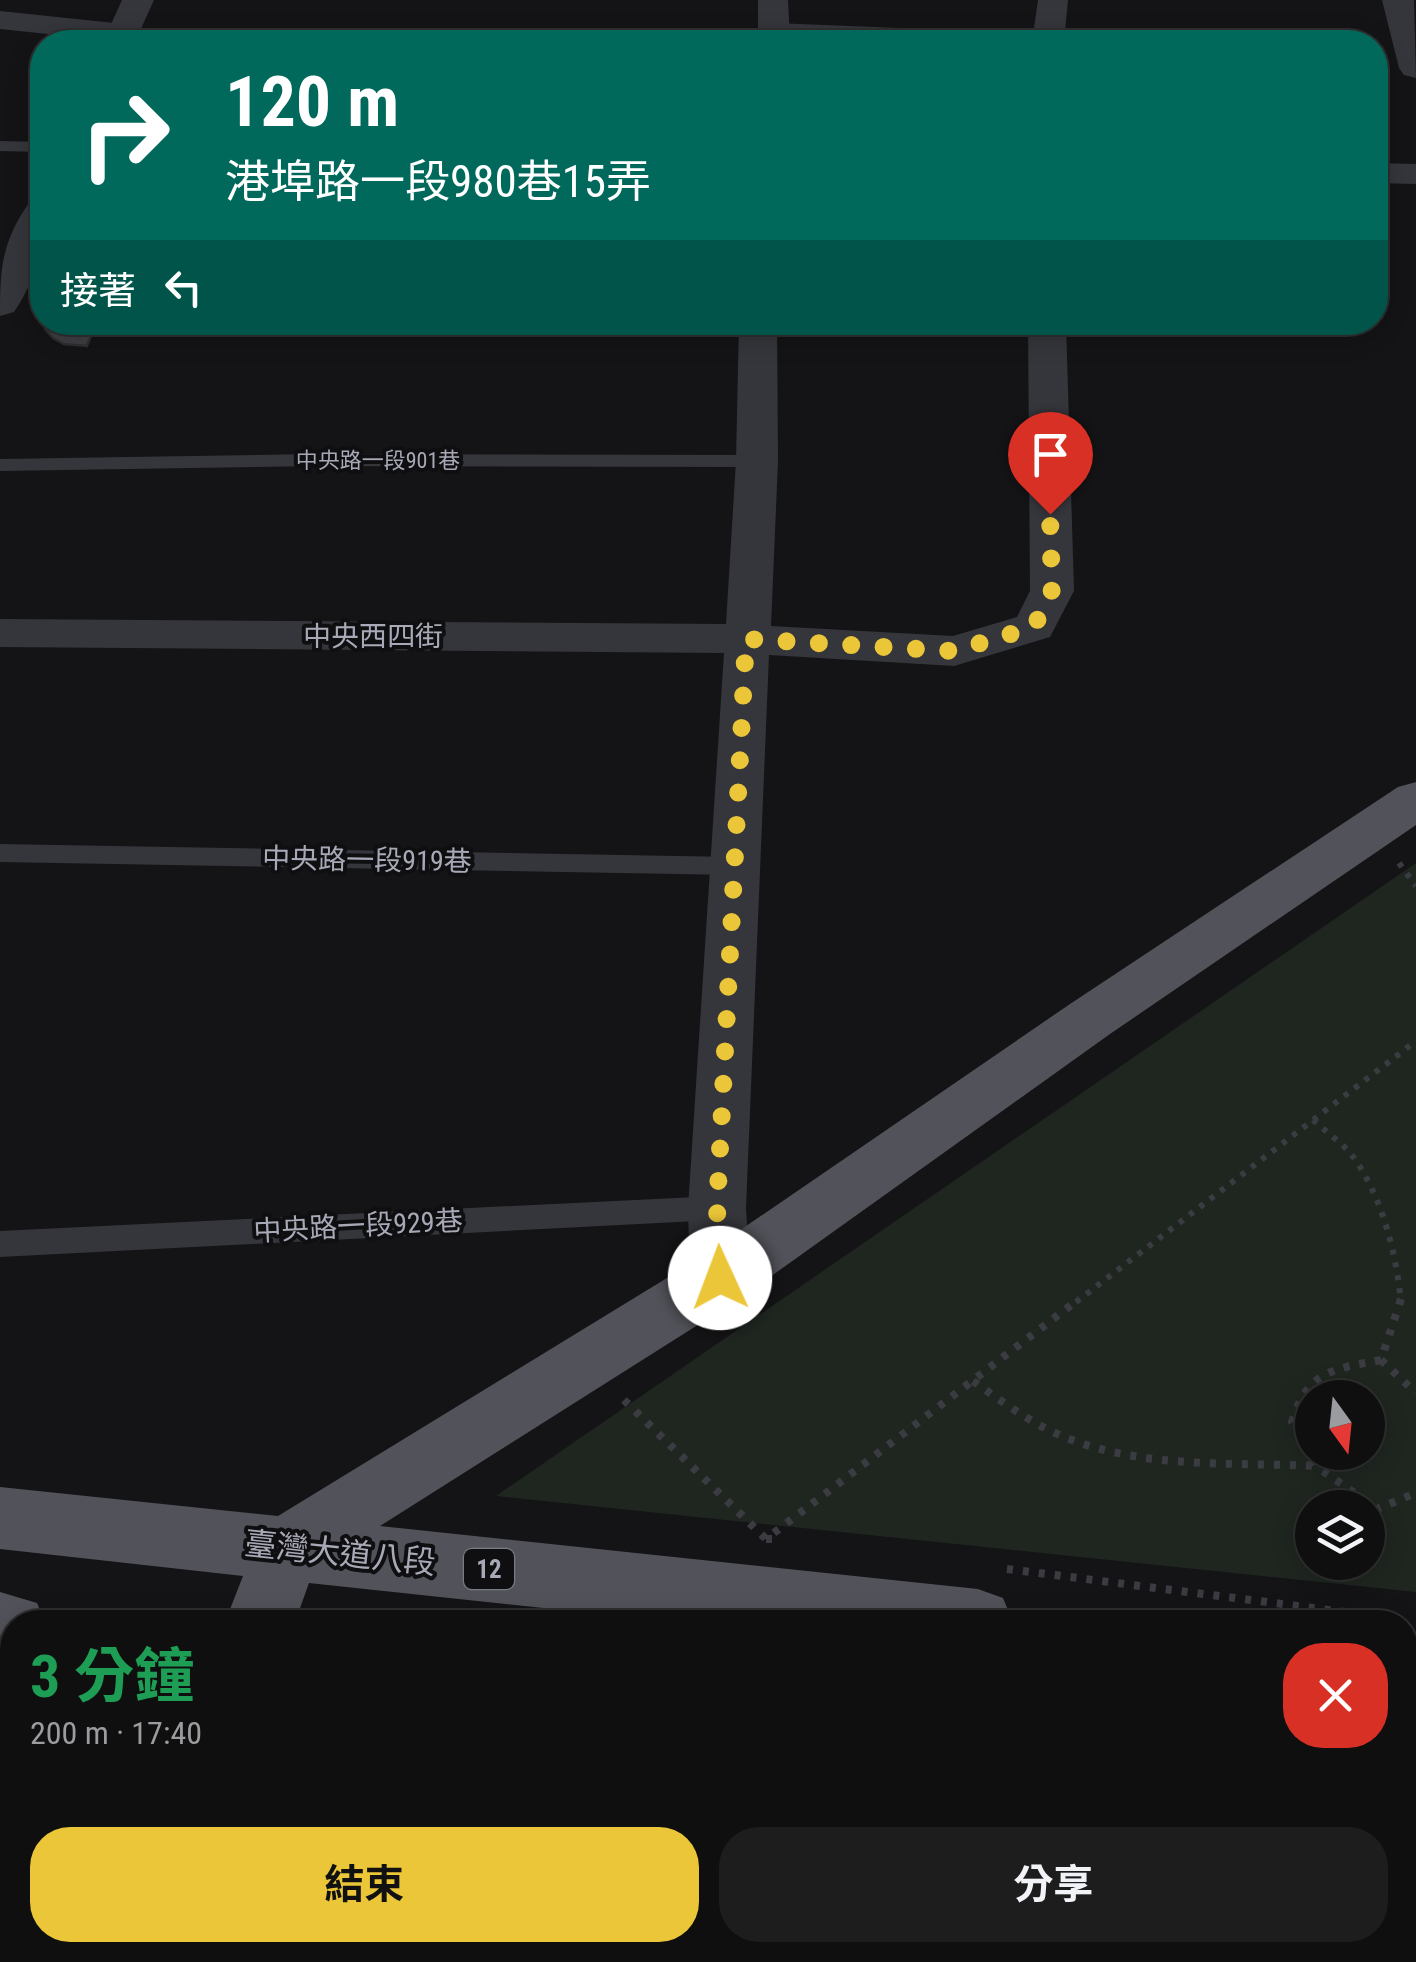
<!DOCTYPE html>
<html lang="zh-TW">
<meta charset="utf-8">
<style>
:root{--surface:#0f0f10;--page:#1d1d1e;--text:#f1f3f6;--muted:#9b9c9f;--line:#2f2f30;--accent:#eac638}
body{margin:0;font-family:"Roboto Condensed","Noto Sans TC",sans-serif;background:var(--page);color:var(--text);height:100vh;display:flex;flex-direction:column;font-size:38px;white-space:nowrap}
*{box-sizing:border-box;margin:0}
p{font-size:32px;color:var(--muted)}
.icon{flex:none;width:55px;height:55px;fill:none;stroke:currentColor;stroke-width:2;stroke-linecap:round;stroke-linejoin:round}
.map{position:relative;flex:1;overflow:hidden}
.sheet{position:absolute;left:0px;top:1610px;width:1418px;height:352px;display:flex;flex-direction:column;background:var(--surface);border-radius:40px 40px 0 0;box-shadow:0 5px 25px #0003,0 0 0 2px var(--line)}
.sheet>*{flex:none}
.banner{position:absolute;left:30px;top:30px;width:1358px;height:305px;border-radius:40px;box-shadow:0 5px 25px #0003,0 0 0 2px var(--line);background:#00695c;color:#fff;overflow:hidden}
.needle{width:65px;rotate:165deg}
.controls{position:absolute;left:1295px;top:1380px;display:grid;gap:20px}
.controls a{display:grid;place-items:center;width:90px;height:90px;border-radius:50%;background:var(--surface);box-shadow:0 5px 25px #0003,0 0 0 2px var(--line);font-size:50px}
.pin{position:absolute;display:grid;place-items:center;width:85px;height:85px;color:#fff;margin:-102px -42px;border-radius:50% 50% 50% 0;rotate:-45deg;box-shadow:0 0 10px #0007}
.pin .icon{rotate:45deg}
.me{position:absolute;width:110px;margin:-55px;rotate:358deg;stroke-linejoin:round;filter:drop-shadow(0 0 8px #0008)}
.turn{display:flex;align-items:center;gap:35px;height:210px;padding:0 30px;font-size:45px}
.turn .icon{width:130px;height:130px;stroke-width:2.5}
.turn b{display:block;font-size:70px;line-height:85px}
.then{display:flex;align-items:center;height:95px;padding:0 30px;background:#0003;gap:20px;font-size:38px}
.round{display:grid;place-items:center;flex:none;width:105px;height:105px;border-radius:40px;background:var(--page)}
.headline{display:flex;align-items:center;justify-content:space-between;height:170px;padding:0 30px}
h1{font-size:60px;font-weight:700;line-height:75px;color:#1e9e55}
.primary-button{display:flex;gap:20px;margin-top:auto;padding:20px 30px}
.primary-button a{flex:1;height:115px;border-radius:40px;background:var(--accent);color:#111;font-size:40px;font-weight:700;line-height:115px;text-align:center}
.primary-button a+a{background:var(--page);color:var(--text)}
.map>svg:first-child{display:block}
.green{fill:#1f2620;fill-rule:evenodd}
.building{fill:#3f3e43;stroke:#2f2e32;stroke-width:2.5}
.lines{fill:none;stroke-linecap:round;stroke-linejoin:round}
.path-far1{stroke:#3b3c42;stroke-width:6;stroke-dasharray:5 8;stroke-linecap:butt}
.path{stroke:#3b3c42;stroke-width:8;stroke-dasharray:6 10;stroke-linecap:butt}
.service{fill:#35363b;fill-rule:evenodd}
.minor{fill:#35363b;fill-rule:evenodd}
.tertiary{fill:#35363b;fill-rule:evenodd}
.primary{fill:#52525a;fill-rule:evenodd}
.route{stroke:#eac638;stroke-width:18;stroke-dasharray:0 32.4}
.labels{text-anchor:middle;dominant-baseline:central;stroke-width:8;stroke-linejoin:round;paint-order:stroke}
.far-street-label{font-size:22px;fill:#a7a9b6;stroke:#0f0f11}
.shield{fill:#0f0f11;stroke:#797b84;stroke-width:2.5}
.shield-label{font-size:25px;font-weight:bold;fill:#a7a9b6}
.street-label{font-size:28px;fill:#a7a9b6;stroke:#0f0f11}
.near-street-label{font-size:32px;fill:#a7a9b6;stroke:#0f0f11}
</style>
<div class="map">
<svg width="1416" height="1962" viewBox="0 0 1416 1962">
<rect width="100%" height="100%" fill="#141416"/>
<!-- green -->
<path class="green" d="M 1416,863 L 1416,1592 L 496,1496 ZM 1312,1398 L 1368,1398 L 1368,1452 L 1312,1452 ZM 1312,1508 L 1368,1508 L 1368,1562 L 1312,1562 Z"/>
<!-- building -->
<path class="building" d="M 47,322 L 162,322 L 159,334 L 92,333 L 87,346 L 64,344 L 53,338 L 45,329 Z"/>
<g class="lines">
<!-- path-far1 -->
<path class="path-far1" d="M 1399,863 L 1416,886
M 1313,1120 C 1326,1132 1344,1144 1354,1158 C 1383,1199 1396,1253 1401,1302
M 1076,1302 L 1416,1041"/>
<!-- path -->
<path class="path" d="M 1401,1299 L 1381,1360 L 1416,1393
M 1381,1360 C 1333,1369 1307,1371 1292,1422 L 1316,1466 L 1377,1509 L 1416,1493
M 973,1381 C 1004,1403 1036,1427 1072,1440 C 1150,1469 1235,1462 1316,1466
M 624,1400 L 766,1539
M 772,1539 L 766,1539 L 1079,1299
M 1007,1569 L 1392,1618"/>
<!-- service -->
<path class="service" d="M 774,23 L 1048,34 L 1056,39 L 1054,42 L 768,31 L 766,28 Z
M 0,141 L 42,142 L 42,152 L 0,151 Z
M 315,454 L 757,455 L 768,461 L 757,467 L 315,466 L 0,471 L 0,459 Z
M 0,844 L 734,857 L 743,859 L 747,866 L 743,873 L 734,875 L 0,862 Z
M 717,1196 L 728,1199 L 732,1208 L 728,1217 L 717,1220 L 0,1257 L 0,1231 Z"/>
<!-- minor -->
<path class="minor" d="M 758,0 L 788,0 L 790,42 L 758,42 Z
M 1038,0 L 1068,0 L 1064,42 L 1032,42 Z
M 0,11 L 124,24 L 135,26 L 140,33 L 135,40 L 124,42 L 0,29 Z
M 1375,163 L 1416,164 L 1416,184 L 1375,183 Z
M 739,322 L 777,322 L 778,461 L 771,626 L 953,636 L 1017,617 L 1030,591 L 1028,322 L 1066,322 L 1074,591 L 1050,637 L 954,666 L 769,655 L 746,1208 L 750,1278 L 741,1296 L 720,1303 L 699,1296 L 690,1278 L 688,1208 L 724,653 L 0,647 L 0,619 L 726,624 L 736,461 Z"/>
<!-- tertiary -->
<path class="tertiary" d="M 122,0 L 154,0 L 135,42 L 103,42 Z
M 1382,0 L 1414,0 L 1416,78 L 1404,75 L 1399,68 Z
M 42,200 C 45,241 38,277 14,312 L 0,316 C 0,270 1,243 29,203 Z"/>
<!-- primary -->
<path class="primary" d="M 1416,782 L 1416,825 L 1110,1034 L 742,1297 L 380,1526 L 978,1589 L 1003,1598 L 1013,1622 L 675,1622 L 309,1583 L 295,1622 L 225,1622 L 243,1576 L 0,1549 L 0,1487 L 278,1516 L 698,1259 L 1070,1004 L 1398,787 Z
M 0,1592 L 37,1603 L 45,1622 L 12,1622 L 12,1661 L 0,1660 Z
M 1405,1634 L 1416,1636 L 1416,1706 L 1405,1704 Z
M 0,1706 L 12,1708 L 12,1780 L 0,1778 Z
M 1405,1749 L 1416,1751 L 1416,1825 L 1405,1823 Z
M 0,1835 L 12,1836 L 12,1912 L 0,1911 Z
M 1405,1874 L 1416,1875 L 1416,1951 L 1404,1950 Z
M 174,1950 L 255,1950 L 260,1962 L 179,1962 Z
M 578,1950 L 748,1950 L 753,1962 L 583,1962 Z"/>
</g>
<g class="lines">
<!-- route -->
<path class="route" d="M 720,1278 L 717,1208 L 746,639 L 954,651 L 1034,627 L 1052,590 L 1050,514"/>
</g>
<g class="labels">
<!-- far-street labels -->
<g class="far-street-label">
<text x="378" y="460">中央路一段901巷</text>
</g>
<!-- shield labels -->
<rect class="shield" x="464" y="1549" width="50" height="40" rx="8"/>
<g class="shield-label">
<text x="489" y="1569">12</text>
</g>
<!-- street labels -->
<g class="street-label">
<text x="373" y="636">中央西四街</text>
<text transform="translate(367 860) rotate(1)">中央路一段919巷</text>
<text transform="translate(358 1226) rotate(-3)">中央路一段929巷</text>
</g>
<!-- near-street labels -->
<g class="near-street-label">
<text transform="translate(340 1553) rotate(6)">臺灣大道八段</text>
</g>
</g>
</svg>
<div class="controls">
<a><svg class="needle" viewBox="-14 -14 28 28"><path d="M0-13l5 13h-10z" fill="#e53935"/><path d="M0 13l5-13h-10z" fill="#9b9c9f"/></svg></a>
<a><svg class="icon" aria-label="layers" viewBox="0 0 24 24"><path d="M12 4l9 5-9 5-9-5zM3 14l9 5 9-5"/></svg></a>
</div>
<div class="pin" style="left:1050px;top:514px;background:#d93025"><svg class="icon" aria-label="arrive" viewBox="0 0 24 24"><path d="M6 21V4h12l-3 4 3 4H6"/></svg></div>
<svg class="me" style="left:720px;top:1278px" viewBox="-20 -20 40 40"><circle r="19" fill="#fff"/><path d="M0-13L10 11 0 6-10 11z" fill="#eac638"/></svg>
<div class="banner">
<div class="turn"><svg class="icon" aria-label="right" viewBox="0 0 24 24"><path d="M7 20v-9h11M14 6l5 5-5 5"/></svg><div><b>120 m</b>港埠路一段980巷15弄</div></div>
<div class="then">接著<svg class="icon" aria-label="left" viewBox="0 0 24 24"><path d="M17 20v-9H6M10 6l-5 5 5 5"/></svg></div>
</div>
<section class="sheet">
<div class="headline"><div><h1>3 分鐘</h1><p>200 m · 17:40</p></div><a class="round" style="background:#d93025;color:#fff"><svg class="icon" aria-label="close" viewBox="0 0 24 24"><path d="M6 6l12 12M18 6L6 18"/></svg></a></div>
<div class="primary-button"><a>結束</a><a>分享</a></div>
</section>
</div>
